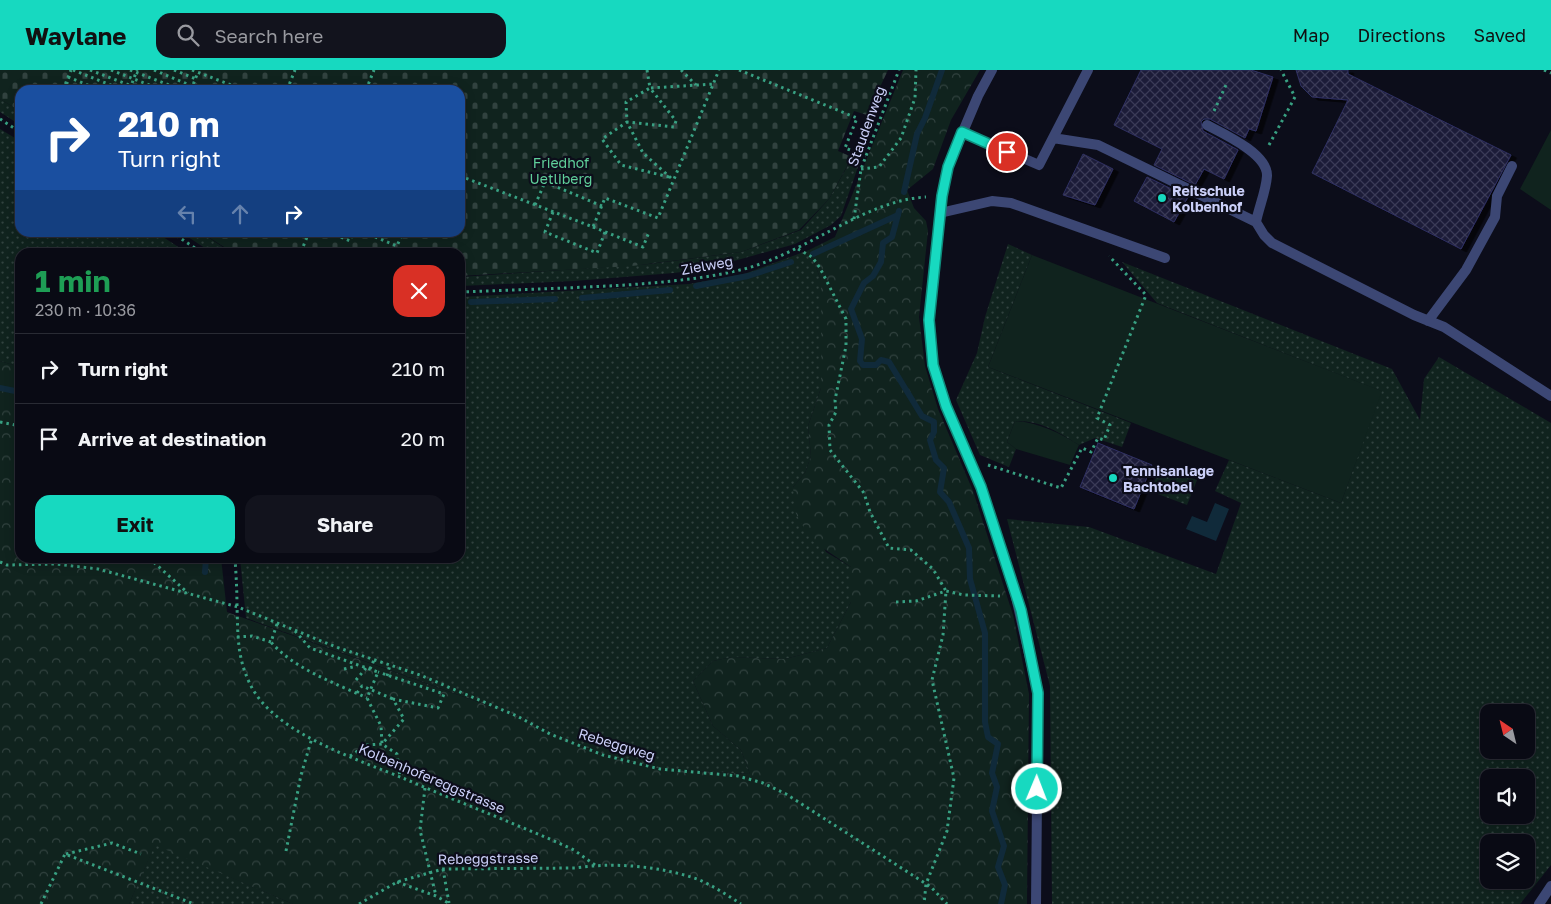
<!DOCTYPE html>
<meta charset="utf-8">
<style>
:root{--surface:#090a14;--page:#12131d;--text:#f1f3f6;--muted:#999aa0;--line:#292b34;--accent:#17d9c0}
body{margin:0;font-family:"Golos Text",sans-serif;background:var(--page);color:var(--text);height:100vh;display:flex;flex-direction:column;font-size:19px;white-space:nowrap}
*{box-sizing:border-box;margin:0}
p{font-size:16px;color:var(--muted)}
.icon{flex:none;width:28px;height:28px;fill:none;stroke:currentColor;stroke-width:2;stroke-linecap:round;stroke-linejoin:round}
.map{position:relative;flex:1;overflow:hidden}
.drawer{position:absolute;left:15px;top:178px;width:450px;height:315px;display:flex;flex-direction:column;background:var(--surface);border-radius:15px;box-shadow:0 2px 12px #0003,0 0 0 1px var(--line)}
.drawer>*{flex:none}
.hud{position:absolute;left:15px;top:15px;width:450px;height:152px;border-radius:15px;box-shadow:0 2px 12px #0003,0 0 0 1px var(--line);background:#1a4fa0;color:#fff;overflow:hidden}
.needle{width:32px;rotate:325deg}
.buttons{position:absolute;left:1480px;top:634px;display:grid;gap:10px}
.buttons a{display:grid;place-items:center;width:55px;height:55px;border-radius:10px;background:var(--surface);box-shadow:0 2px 12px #0003,0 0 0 1px var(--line);font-size:25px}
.pin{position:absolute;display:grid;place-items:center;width:42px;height:42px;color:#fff;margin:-21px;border:2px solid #fff;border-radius:50%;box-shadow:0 1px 5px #0007}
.me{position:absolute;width:55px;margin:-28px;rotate:1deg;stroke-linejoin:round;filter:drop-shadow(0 0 4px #0008)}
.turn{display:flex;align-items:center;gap:18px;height:105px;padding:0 20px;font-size:22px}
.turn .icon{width:65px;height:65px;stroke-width:2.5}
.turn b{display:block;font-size:35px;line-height:42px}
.lanes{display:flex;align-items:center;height:48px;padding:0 20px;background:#0003;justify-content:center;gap:25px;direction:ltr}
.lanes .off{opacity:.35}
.round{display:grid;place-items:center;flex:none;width:52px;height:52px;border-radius:15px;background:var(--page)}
.overview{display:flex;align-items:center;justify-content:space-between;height:85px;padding:0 20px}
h1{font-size:30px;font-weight:700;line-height:38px;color:#1e9e55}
.button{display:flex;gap:10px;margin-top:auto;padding:10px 20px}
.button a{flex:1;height:58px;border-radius:15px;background:var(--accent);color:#111;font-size:20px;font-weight:700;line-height:58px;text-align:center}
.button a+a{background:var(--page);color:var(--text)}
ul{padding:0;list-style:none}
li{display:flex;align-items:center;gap:15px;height:70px;padding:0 20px;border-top:1px solid var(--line)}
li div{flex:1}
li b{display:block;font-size:19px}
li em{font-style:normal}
header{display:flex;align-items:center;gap:30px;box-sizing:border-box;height:70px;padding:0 25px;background:var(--accent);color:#111}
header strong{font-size:24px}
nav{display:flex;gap:28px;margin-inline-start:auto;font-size:18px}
.search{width:350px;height:45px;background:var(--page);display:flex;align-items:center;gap:12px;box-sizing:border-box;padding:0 18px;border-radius:15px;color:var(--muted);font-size:19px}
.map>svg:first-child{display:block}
.grass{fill:url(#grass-dots);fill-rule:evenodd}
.forest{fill:url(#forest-crowns)}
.cemetery{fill:url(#cemetery-stones)}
.green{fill:#10231e}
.water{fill:#102a3a}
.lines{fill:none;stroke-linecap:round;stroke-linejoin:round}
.stream{stroke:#102a3a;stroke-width:6}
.building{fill:url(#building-cross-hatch);stroke:#2f3062;filter:url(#shadow)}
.path{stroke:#38a082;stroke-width:3;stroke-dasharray:2.5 4;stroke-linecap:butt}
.service{stroke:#3c4774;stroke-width:10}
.minor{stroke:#3c4774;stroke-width:10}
.route-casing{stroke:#0f8d7d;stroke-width:12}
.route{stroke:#17d9c0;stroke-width:9}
.poi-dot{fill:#17d9c0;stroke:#0c0d1a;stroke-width:2}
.labels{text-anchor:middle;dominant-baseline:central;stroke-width:4.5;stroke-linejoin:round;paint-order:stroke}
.street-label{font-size:14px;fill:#cbd0f9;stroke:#0c0d1a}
.park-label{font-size:14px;fill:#60d09b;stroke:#0c0d1a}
.poi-label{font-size:14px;font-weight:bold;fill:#cbd0f9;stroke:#0c0d1a;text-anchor:start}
</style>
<header>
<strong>Waylane</strong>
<div class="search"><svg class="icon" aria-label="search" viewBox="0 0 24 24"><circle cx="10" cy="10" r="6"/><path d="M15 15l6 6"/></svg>Search here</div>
<nav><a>Map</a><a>Directions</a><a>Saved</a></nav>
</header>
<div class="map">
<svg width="1551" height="834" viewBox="0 0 1551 834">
<defs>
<pattern id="grass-dots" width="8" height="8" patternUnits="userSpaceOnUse" patternTransform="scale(1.25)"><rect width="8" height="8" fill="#10231e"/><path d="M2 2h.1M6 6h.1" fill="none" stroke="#31423f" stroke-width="1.8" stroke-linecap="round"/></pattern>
<pattern id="forest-crowns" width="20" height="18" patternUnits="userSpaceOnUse" patternTransform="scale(1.25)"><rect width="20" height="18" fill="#10231e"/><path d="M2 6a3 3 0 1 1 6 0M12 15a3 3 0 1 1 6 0" fill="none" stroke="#31423f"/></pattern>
<pattern id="cemetery-stones" width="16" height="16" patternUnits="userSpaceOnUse" patternTransform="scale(1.25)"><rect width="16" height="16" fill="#10231e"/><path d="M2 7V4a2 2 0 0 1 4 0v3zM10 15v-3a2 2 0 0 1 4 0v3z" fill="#31423f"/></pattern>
<pattern id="building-cross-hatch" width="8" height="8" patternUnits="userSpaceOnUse" patternTransform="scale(1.25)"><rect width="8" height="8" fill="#1b1b39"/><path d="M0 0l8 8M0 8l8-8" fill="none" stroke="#3b3b56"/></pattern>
<filter id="shadow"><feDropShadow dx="5.5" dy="3" stdDeviation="0" flood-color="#0009"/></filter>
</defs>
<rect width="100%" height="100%" fill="#0c0d1a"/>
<!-- grass -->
<path class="grass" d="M 0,29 L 20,41 L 20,55 L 0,42 Z
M 0,59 L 20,71 L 20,162 L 157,163 L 186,182 L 20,182 L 20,297 L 0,291 Z
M 852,88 L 860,91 L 841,146 L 831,155 L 795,174 L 705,199 L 674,203 L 574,211 L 460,216 L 460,207 L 650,194 L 741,182 L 801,160 L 829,129 Z
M 182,163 L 202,163 L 230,182 L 211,182 Z
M 1008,174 L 1032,185 L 988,297 L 1131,353 L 1122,377 L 1095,368 L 1079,375 C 1059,362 1039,350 1015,351 L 1007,372 L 1016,379 L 1009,397 L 980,385 L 956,330 L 977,283 L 985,247 Z
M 809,180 L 821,210 L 821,318 L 808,356 L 811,386 L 805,403 L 793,417 L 826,482 L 851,497 L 851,532 L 827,578 L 785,589 L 732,587 L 713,591 L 693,611 L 713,656 L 741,680 L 750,704 L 660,699 L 603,685 L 517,646 L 246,548 L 240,488 L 460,488 L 460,227 L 689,214 L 744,204 Z
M 1122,192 L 1392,299 L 1420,350 L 1424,309 L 1439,287 L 1551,353 L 1551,795 L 1520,834 L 1052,834 L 1050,616 L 1007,449 L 1089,457 L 1216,504 L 1241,433 L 1215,421 L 1229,390 L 1341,433 L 1381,321 L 1157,233 ZM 1489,642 L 1526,642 L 1526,680 L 1489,680 ZM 1489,708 L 1526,708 L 1526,745 L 1489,745 ZM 1489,772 L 1526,772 L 1526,810 L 1489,810 Z
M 1161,397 L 1197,410 L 1187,435 L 1150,421 Z
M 155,774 L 293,834 L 129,834 Z"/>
<!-- forest -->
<path class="forest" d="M 903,0 L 980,0 L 951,50 L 933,99 L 907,120 L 914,138 L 926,151 L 928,161 L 919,247 L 925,296 L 938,339 L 973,421 L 1013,545 L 1029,624 L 1027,834 L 293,834 L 155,775 L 129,834 L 0,834 L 0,291 L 20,297 L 20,488 L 221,488 L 227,542 L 517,646 L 603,685 L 660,699 L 750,704 L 741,680 L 713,656 L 693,611 L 713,591 L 732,587 L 785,589 L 827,578 L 851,532 L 851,497 L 811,470 L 796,444 L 793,417 L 805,403 L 811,386 L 808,356 L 821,318 L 821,210 L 809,180 L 835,167 Z"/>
<!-- cemetery -->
<path class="cemetery" d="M 0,0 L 888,0 L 867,45 L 854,41 L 838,81 L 852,87 L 829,129 L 799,160 L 741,182 L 632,196 L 460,206 L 460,182 L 232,182 L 202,163 L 460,162 L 460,20 L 20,20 L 20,41 L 0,29 Z"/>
<!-- green -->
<path class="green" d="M 1551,60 L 1551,140 L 1520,119 Z
M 1032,185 L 1382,321 L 1341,433 L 988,297 Z
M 1015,351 C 1039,353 1058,362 1079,375 L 1070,395 L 1016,379 L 1007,372 Z"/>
<!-- water -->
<path class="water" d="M 1215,433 L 1229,439 L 1216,471 L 1186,459 L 1192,446 L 1207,452 Z"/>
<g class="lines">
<!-- stream -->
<path class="stream" d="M 904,122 L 917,64 L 925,48 L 942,0
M 899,141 L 892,167 L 883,173 L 881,192 L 873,206 L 864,213 L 851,239 L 862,269 L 860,291 L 863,295 L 876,295 L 881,290 L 889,292 L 922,346 L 934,352 L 934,362 L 930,370 L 936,390 L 944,398 L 940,422 L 949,432 L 969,478 L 970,509 L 985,563 L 985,652 L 988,667 L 998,674 L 992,703 L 997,717 L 992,741 L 1004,776 L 998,797 L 1005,815 L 1001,834
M 813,184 L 898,145
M 696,216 L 748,206 L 791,192
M 582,228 L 670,220
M 471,232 L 555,229
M 0,318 L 20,322
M 205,502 L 206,488"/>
</g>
<!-- building -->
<path class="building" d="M 1141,0 L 1251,0 L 1273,7 L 1256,61 L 1249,59 L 1245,68 L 1210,49 L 1204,49 L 1201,52 L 1203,61 L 1238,80 L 1224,109 L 1204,99 L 1195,115 L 1154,95 L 1162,79 L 1114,55 Z
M 1296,0 L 1348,0 L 1348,4 L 1511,85 L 1461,179 L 1312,103 L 1348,30 L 1312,27 L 1301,16 Z
M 1083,84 L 1113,99 L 1095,135 L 1063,125 Z
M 1147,107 L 1188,127 L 1174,152 L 1134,131 Z
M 1098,373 L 1152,395 L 1134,439 L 1080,417 Z"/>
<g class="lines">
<!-- path -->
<path class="path" d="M 73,0 L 123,20
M 90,0 L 142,20
M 111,0 L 162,20
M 130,0 L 182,20
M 154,0 L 192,16
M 174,0 L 196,9
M 192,0 L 244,20
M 647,0 L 650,18 L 626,32 L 627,52 L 602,69 L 621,95 L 669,107
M 681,0 L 696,15
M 739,0 L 857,48 L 845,78 L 866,86
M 1544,0 L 1551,3
M 68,7 L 100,20
M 66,13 L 83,20
M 63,20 L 71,0
M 122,20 L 131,16 L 137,0
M 191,20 L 198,2
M 287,20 L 295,0
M 366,20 L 374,0
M 1214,41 L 1226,15
M 0,49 L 20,62
M 1269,75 L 1295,27 L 1281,0
M 861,99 L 879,97 L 901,68 L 915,28 L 916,0
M 460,106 L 593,157 L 605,128 L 658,148 L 719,0
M 671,108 L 643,83 L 627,52 L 674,57 L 676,51 L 650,18 L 714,14
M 535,135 L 545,112 L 602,136
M 553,142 L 545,162 L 597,183 L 605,162
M 854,149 L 861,99 L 899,0
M 593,157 L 643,177 L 649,162
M 171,162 L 201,182
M 329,162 L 350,171 L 353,162
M 363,162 L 397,176 L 403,162
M 798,179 L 812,187 L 820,198 L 846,249 L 846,276 L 835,330 L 836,342 L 829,355 L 830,380 L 864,423 L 870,442 L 889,478 L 911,480 L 933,499 L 946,521 L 943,565 L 932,610 L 954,708 L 947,761 L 926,814 L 924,834
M 301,182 L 309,162
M 460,222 C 516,220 572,218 627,215 C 665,212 703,209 740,200 C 804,185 864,130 926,127
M 0,352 L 20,356
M 988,395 L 1061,418 L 1082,378 L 1091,382 L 1098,368 L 1104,370 L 1110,355 L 1097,348 L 1146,225 L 1109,186
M 149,488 L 188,523
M 235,488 C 236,504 237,520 237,537 C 238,566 237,587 250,614 C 273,663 357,689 405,709 C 454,730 503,749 552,770 L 574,780 L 595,795
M 0,492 L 7,495 L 55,494 L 98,499 L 238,537 L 336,577 L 420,605 L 517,646 L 550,664 L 603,685 L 660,699 L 738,706 L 763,713 L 786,724 L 931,817 L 947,834
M 896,532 L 916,531 L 946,521 L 964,525 L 1000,526
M 277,554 L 271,572 C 294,599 335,613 367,628
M 295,561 L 310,578 L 378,602 L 367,628 L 381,656 L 382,674 L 397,684 L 400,707
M 237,567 L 252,566 L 271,572
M 344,599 L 357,596
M 370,599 L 374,590
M 387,606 L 390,595
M 356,610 L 366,598
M 357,623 L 362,616 L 393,629
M 350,686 L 367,675 L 382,674 L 404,649 L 393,629 L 438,638 L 444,624 L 378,602
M 425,718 L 420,760 L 436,826
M 286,781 L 301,705 L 312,668
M 66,784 L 112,773 L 141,784
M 443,799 L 449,833
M 397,812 L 436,826 L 450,834
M 41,834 L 65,784 L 194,834
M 359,834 L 397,812 L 443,799 L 575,798 C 614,792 659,796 697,809 C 712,815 727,825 741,834"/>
<!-- service -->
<path class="service" d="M 962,62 L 1039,95 L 1088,0
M 1053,68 L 1098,75 L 1256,152 C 1259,137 1266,121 1267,106 C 1268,84 1224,64 1207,55
M 940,143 L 992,131 L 1011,133 L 1165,188
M 1256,152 L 1264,165 L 1272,173 L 1414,245 L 1444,257 L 1551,326
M 1428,251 L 1466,200 L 1495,147 L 1497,126 L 1512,96"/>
<!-- minor -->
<path class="minor" d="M 992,0 L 978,26 L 948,97 L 942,126 L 929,250 L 933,295 L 946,336 L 981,417 L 1015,523 L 1038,623 L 1036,834
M 1539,834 L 1551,816"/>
</g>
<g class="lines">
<!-- route casing -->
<g class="route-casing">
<path id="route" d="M 1007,82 L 962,62 L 948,97 L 942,126 L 929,250 L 933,295 L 946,336 L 981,417 L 1021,540 L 1038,623 L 1037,719"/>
</g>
<!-- route -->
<use href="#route" class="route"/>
</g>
<!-- markers -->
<g class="poi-dot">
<circle cx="1162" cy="128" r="5"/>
<circle cx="1113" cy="408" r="5"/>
</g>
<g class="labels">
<!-- street labels -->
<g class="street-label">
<text transform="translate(866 56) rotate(-70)">Staudenweg</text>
<text transform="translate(707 195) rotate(-10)">Zielweg</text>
<text transform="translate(617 674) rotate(17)">Rebeggweg</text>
<text transform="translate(432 708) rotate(23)">Kolbenhofereggstrasse</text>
<text transform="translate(488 788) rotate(-1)">Rebeggstrasse</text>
</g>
<!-- park labels -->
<g class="park-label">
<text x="561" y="92">Friedhof<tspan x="561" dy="16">Uetliberg</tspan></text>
</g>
<!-- poi labels -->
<g class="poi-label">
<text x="1172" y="120">Reitschule<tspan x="1172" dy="16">Kolbenhof</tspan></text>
<text x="1123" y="400">Tennisanlage<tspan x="1123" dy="16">Bachtobel</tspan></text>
</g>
</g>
</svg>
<div class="buttons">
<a><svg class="needle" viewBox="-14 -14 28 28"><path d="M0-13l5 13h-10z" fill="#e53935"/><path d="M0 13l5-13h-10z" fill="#999aa0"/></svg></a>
<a><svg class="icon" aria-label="sound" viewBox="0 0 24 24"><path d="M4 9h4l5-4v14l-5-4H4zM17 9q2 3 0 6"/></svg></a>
<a><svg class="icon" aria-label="layers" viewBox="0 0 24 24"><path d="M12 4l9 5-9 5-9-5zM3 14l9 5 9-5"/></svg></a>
</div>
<div class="pin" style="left:1007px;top:82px;background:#d93025"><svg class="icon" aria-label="arrive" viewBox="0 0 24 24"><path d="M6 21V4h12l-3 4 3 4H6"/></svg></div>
<svg class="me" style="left:1037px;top:719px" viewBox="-20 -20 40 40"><circle r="17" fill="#17d9c0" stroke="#fff" stroke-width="3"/><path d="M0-11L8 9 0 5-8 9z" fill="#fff"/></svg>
<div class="hud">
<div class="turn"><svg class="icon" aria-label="right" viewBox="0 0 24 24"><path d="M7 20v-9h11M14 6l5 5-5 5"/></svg><div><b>210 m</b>Turn right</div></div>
<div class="lanes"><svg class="icon off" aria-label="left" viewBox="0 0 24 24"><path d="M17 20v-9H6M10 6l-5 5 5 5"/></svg><svg class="icon off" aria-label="ahead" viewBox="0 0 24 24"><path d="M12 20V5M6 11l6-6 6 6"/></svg><svg class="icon" aria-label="right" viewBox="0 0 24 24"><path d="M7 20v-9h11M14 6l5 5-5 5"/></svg></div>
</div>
<section class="drawer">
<div class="overview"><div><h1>1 min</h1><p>230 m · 10:36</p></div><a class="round" style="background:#d93025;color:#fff"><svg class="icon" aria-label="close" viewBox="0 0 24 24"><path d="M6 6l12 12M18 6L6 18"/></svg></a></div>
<ul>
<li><svg class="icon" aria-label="right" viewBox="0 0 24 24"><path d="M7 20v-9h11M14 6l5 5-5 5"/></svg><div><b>Turn right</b></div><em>210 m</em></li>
<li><svg class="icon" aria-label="arrive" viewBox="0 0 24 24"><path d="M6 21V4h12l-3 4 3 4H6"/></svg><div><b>Arrive at destination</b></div><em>20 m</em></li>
</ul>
<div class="button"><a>Exit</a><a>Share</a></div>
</section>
</div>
